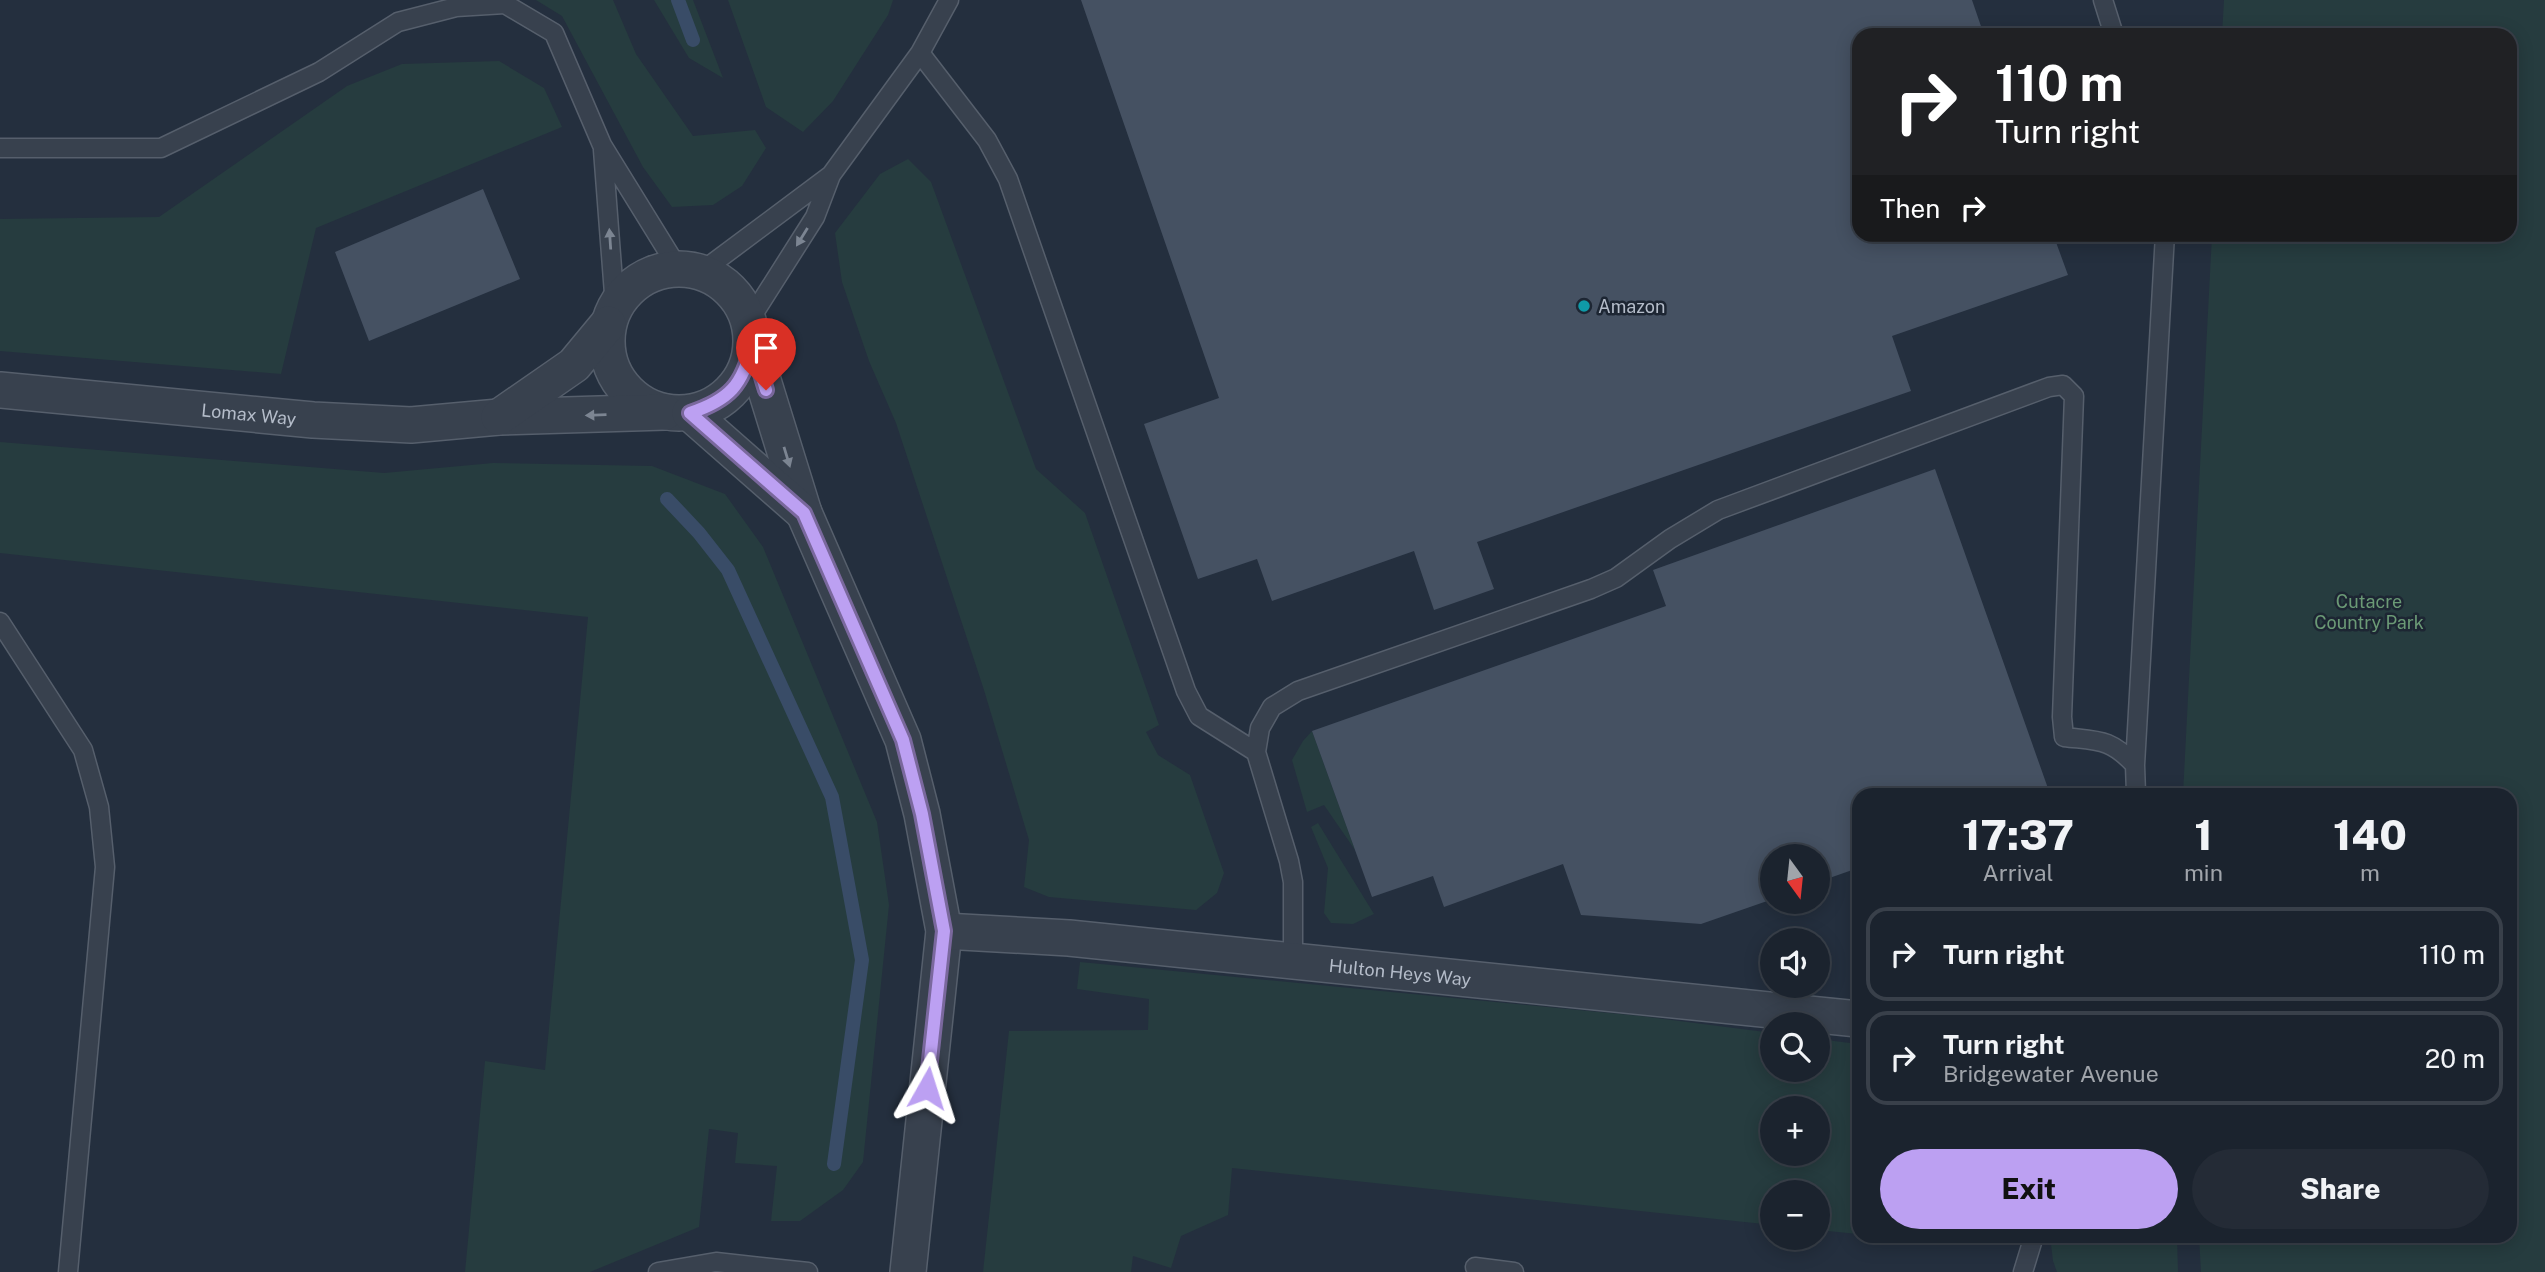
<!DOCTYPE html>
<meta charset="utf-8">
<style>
:root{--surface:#1b232e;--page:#242b36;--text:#f1f3f6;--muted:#a0a4aa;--line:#39404a;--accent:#bca0f2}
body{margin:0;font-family:"Public Sans",sans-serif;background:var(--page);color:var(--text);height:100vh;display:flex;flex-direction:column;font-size:26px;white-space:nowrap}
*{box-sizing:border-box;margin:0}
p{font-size:23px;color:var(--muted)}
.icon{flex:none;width:38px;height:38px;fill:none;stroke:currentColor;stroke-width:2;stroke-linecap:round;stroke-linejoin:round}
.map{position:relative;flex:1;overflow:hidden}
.panel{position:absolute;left:1852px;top:788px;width:665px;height:455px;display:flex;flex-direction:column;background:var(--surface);border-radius:21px;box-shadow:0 4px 18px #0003,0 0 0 2px var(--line)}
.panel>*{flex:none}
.hud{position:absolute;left:1852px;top:28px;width:665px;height:214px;border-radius:21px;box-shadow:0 4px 18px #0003,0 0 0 2px var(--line);background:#202124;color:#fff;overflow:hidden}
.needle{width:46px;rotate:165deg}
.controls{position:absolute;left:1760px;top:844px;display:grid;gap:14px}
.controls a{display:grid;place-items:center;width:70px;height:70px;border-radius:50%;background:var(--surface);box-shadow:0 4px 18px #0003,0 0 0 2px var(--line);font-size:35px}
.pin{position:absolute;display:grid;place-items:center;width:60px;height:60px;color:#fff;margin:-72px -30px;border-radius:50% 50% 50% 0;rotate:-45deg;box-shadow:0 0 7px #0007}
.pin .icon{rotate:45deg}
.me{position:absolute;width:77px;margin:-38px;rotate:6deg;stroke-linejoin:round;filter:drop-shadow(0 0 5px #0008)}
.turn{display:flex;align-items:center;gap:24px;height:147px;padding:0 28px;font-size:32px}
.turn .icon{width:91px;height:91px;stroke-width:2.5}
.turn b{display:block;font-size:49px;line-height:60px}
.then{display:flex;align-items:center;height:66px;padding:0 28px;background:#0003;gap:14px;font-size:26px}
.eta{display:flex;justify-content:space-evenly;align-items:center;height:119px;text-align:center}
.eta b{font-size:42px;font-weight:800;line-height:49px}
.primary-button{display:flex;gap:14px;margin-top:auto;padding:14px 28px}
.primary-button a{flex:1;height:80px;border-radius:42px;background:var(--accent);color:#111;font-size:28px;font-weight:800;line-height:80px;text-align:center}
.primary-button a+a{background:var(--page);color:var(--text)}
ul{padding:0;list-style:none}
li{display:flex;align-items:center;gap:21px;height:94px;margin:0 14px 10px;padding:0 14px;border:4px solid var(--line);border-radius:21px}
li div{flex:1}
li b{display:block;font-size:26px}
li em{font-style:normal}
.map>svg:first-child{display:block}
.green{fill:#263c3f;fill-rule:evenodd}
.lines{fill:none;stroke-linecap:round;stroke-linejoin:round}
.stream{stroke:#394c67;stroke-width:14}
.building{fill:#455162}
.service-casing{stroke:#565f6c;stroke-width:21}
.minor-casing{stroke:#565f6c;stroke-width:38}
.service{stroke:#38414e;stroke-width:18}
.minor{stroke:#38414e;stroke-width:35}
.oneway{fill:#7c8592}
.route-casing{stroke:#7a689d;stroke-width:18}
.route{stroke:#bca0f2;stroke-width:12}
.culture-dot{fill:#0f9aa8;stroke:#1d2633;stroke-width:2.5}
.labels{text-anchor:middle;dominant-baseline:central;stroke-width:5;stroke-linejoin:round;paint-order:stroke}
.poi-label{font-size:18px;fill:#b4bcc9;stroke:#1d2633;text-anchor:start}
.street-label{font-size:18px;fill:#b4bcc9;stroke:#1d2633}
.park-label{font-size:18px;fill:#6b9a76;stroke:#1d2633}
</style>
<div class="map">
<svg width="2545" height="1272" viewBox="0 0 2545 1272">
<rect width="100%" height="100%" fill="#242f3e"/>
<!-- green -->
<path class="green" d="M 536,0 L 613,0 L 636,54 L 693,136 L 755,130 L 766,148 L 742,186 L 713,205 L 672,207 L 643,167 L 562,16 Z
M 654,0 L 693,0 L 723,78 L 689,58 Z
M 728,0 L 893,0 L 888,15 L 833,101 L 803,132 L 766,107 Z
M 2224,0 L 2545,0 L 2545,1272 L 2201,1272 L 2199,1236 L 2510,1236 L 2510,794 L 2183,794 L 2212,235 L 2510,234 L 2510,35 L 2222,35 Z
M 499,61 L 544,88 L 562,127 L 316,228 L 281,374 L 0,351 L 0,219 L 159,217 L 347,86 L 402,64 Z
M 908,159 L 931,182 L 1036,469 L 1085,513 L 1159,725 L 1146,732 L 1158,755 L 1190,775 L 1224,873 L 1217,893 L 1196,910 L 1049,897 L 1024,887 L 1029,840 L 984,690 L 896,423 L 869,361 L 842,282 L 835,233 L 880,174 Z
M 0,442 L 384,473 L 493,463 L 652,466 L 725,494 L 763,547 L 877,822 L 889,905 L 863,1162 L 843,1190 L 800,1221 L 771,1221 L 777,1166 L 735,1163 L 738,1133 L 709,1129 L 699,1227 L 590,1272 L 465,1272 L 485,1061 L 545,1070 L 588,617 L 0,553 Z
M 1312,731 L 1355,850 L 1324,805 L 1307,812 L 1292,760 L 1303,741 Z
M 1318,823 L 1374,914 L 1353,924 L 1331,923 L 1324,913 L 1328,868 L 1311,827 Z
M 1080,962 L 1640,1016 L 1773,1033 L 1773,1069 L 1818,1069 L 1818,1039 L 1858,1044 L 1858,1234 L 1818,1230 L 1818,1192 L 1773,1192 L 1773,1225 L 1232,1168 L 1228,1215 L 1181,1236 L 1171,1268 L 1133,1256 L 1131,1272 L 983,1272 L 1009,1031 L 1148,1030 L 1149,999 L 1077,989 ZM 1773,1108 L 1818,1108 L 1818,1153 L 1773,1153 Z
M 1871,1236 L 1974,1236 L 1944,1243 Z
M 2050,1236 L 2177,1236 L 2178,1272 L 2057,1272 L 2053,1261 Z"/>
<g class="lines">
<!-- stream -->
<path class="stream" d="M 678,0 L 693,40
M 667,499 L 699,533 L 728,570 L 832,797 L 862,960 L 834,1164"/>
</g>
<!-- building -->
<path class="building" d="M 1081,0 L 1972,0 L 1984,35 L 1858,35 L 1858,234 L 2053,234 L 2068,275 L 1892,336 L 1911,391 L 1477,542 L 1494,589 L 1434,610 L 1414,551 L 1272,601 L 1257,559 L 1198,579 L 1144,424 L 1219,398 Z
M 483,189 L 520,279 L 369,341 L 335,252 Z
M 1935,469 L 2050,794 L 1858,794 L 1858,868 L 1818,882 L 1818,856 L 1773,856 L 1773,899 L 1701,924 L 1581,915 L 1563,864 L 1444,907 L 1433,876 L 1372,897 L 1312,731 L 1666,606 L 1653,570 Z"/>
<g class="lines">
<!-- service casing -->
<g class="service-casing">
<path id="service" d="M 2103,0 L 2114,35
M 920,53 L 987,140 L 1008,179 L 1186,691 L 1199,716 L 1256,752
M 0,148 L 161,148 L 319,72 L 398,22 L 456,7 L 505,4 L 554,33 L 602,145 L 678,268
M 603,150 L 615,307
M 701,272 L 831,175
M 749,321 L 815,217 L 831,175 L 920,53 L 949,0
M 0,622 L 83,750 L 99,807 L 105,867 L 68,1272
M 2136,794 L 2135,765 L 2165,234
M 1293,960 L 1293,882 L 1289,861 L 1256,752 L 1260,728 L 1272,707 L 1298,691 L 1591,589 L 1616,578 L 1670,539 L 1718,510 L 2049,387 L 2063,385 L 2074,396 L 2062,717 L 2064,737 C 2098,741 2110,738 2135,765
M 1475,1267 L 1514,1272
M 658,1272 L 716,1262 L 808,1272
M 2023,1272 L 2034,1236"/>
</g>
<!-- minor casing -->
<g class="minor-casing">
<g id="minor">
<circle cx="679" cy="341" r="72"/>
<path d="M 752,345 L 804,513 L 903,740 L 922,814 L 944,931 L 908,1272"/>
<path id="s1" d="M 0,390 L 313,420 L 411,425 L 499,417 L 665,412"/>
<path d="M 690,413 L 804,513"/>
<path d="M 499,417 L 574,365 L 608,324"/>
<path id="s2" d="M 944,931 L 1069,938 L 1858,1019"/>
</g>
</g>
<!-- service -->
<use href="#service" class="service"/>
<!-- minor -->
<use href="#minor" class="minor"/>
</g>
<!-- one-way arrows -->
<defs><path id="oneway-solid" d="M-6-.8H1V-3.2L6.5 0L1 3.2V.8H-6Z" transform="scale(1.75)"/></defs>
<g class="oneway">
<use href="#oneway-solid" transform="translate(802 237) rotate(122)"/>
<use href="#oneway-solid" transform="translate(610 239) rotate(-94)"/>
<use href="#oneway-solid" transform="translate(596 415) rotate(178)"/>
<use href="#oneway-solid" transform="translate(787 457) rotate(73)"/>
</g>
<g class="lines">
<!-- route casing -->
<g class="route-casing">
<path id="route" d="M 766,390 L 752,345 C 743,385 729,400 690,413 L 804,513 L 903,740 L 922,814 L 944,931 L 927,1088"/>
</g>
<!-- route -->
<use href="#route" class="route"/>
</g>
<!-- markers -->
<circle class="culture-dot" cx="1584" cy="306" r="7"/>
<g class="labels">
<!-- poi labels -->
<g class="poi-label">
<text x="1598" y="306">Amazon</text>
</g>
<!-- street labels -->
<g class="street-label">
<text stroke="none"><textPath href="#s1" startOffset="250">Lomax Way</textPath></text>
<text stroke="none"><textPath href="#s2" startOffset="458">Hulton Heys Way</textPath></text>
</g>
<!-- park labels -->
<g class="park-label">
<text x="2369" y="601">Cutacre<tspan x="2369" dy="21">Country Park</tspan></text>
</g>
</g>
</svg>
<div class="controls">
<a><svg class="needle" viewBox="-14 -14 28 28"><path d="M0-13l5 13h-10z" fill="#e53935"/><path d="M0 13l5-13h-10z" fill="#a0a4aa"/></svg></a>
<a><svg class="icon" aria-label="sound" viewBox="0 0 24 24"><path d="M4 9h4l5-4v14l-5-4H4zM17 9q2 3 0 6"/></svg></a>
<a><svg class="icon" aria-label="search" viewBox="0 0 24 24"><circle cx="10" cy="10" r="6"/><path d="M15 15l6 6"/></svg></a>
<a>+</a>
<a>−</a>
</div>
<div class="pin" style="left:766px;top:390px;background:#d93025"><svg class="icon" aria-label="arrive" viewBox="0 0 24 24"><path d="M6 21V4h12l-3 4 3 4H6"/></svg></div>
<svg class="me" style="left:927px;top:1088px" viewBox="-20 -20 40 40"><path d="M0-17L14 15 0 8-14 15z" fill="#bca0f2" stroke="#fff" stroke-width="4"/></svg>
<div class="hud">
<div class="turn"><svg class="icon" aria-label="right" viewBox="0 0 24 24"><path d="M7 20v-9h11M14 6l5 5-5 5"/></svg><div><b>110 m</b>Turn right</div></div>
<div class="then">Then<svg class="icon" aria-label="right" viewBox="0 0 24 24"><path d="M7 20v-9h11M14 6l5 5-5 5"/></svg></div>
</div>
<section class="panel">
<div class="eta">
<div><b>17:37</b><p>Arrival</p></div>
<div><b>1</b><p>min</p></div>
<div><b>140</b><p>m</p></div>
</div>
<ul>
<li><svg class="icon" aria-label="right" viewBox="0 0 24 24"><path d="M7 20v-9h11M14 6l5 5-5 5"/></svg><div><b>Turn right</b></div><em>110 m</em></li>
<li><svg class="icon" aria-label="right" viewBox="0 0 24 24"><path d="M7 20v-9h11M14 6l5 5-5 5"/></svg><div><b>Turn right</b><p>Bridgewater Avenue</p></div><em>20 m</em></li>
</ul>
<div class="primary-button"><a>Exit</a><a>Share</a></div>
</section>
</div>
